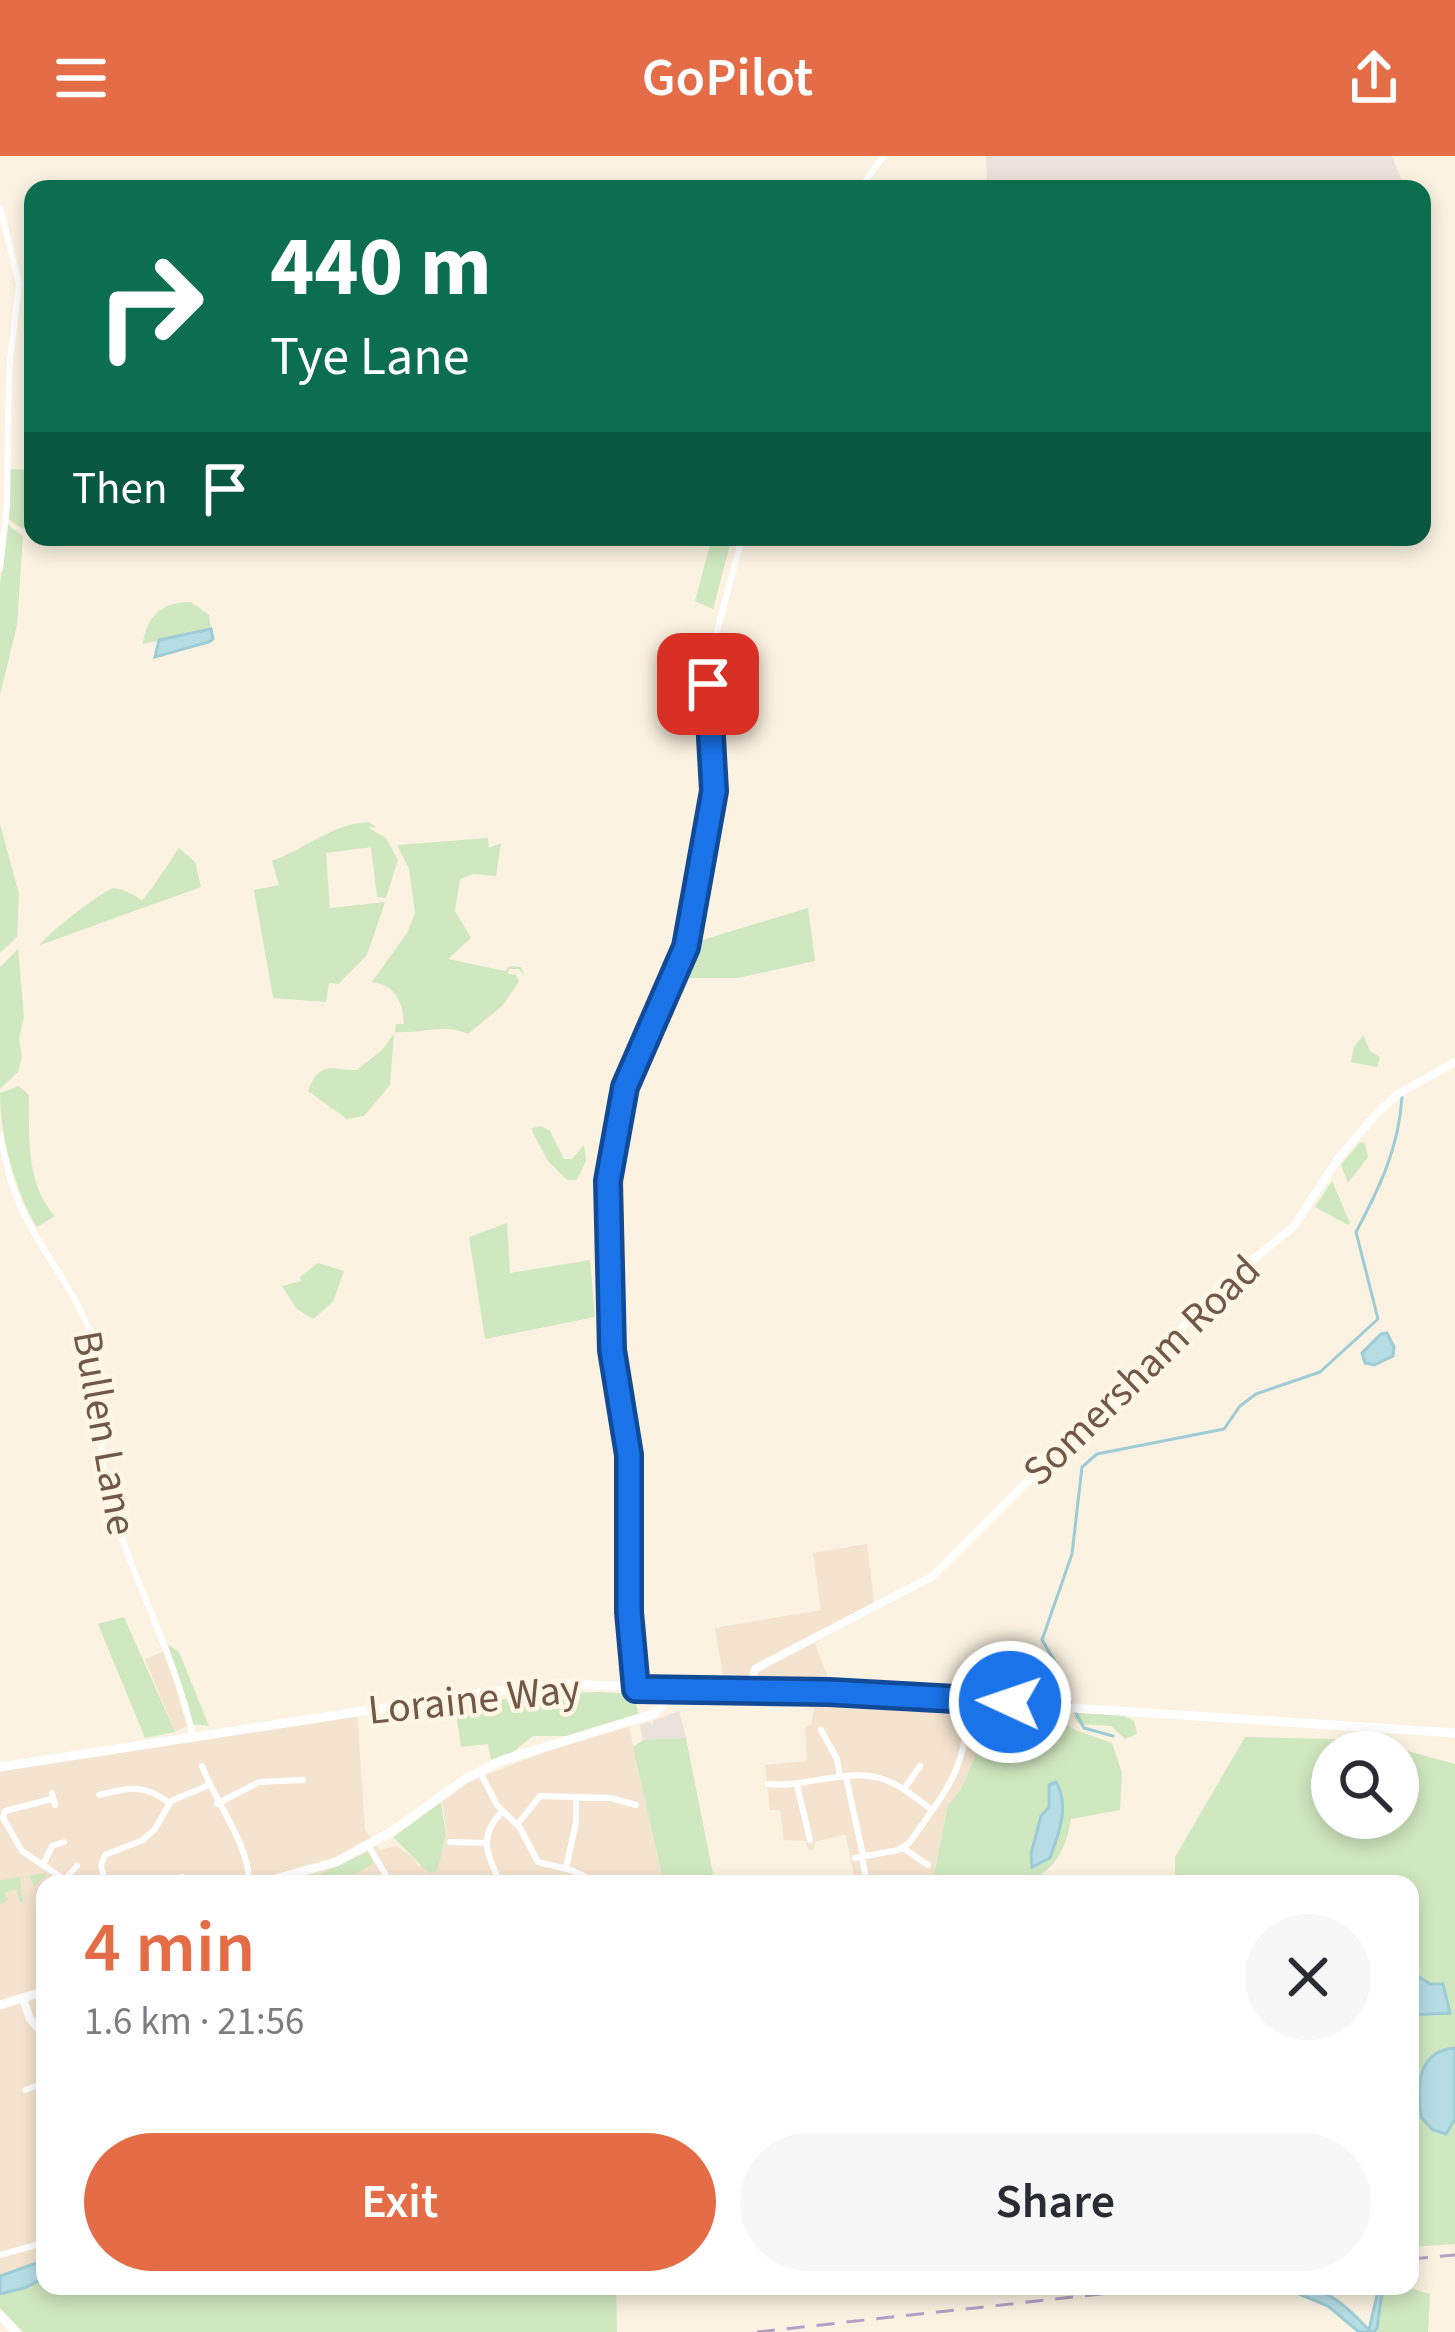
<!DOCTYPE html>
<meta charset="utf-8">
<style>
:root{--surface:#fff;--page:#f7f7f7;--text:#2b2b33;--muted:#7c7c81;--accent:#e46d47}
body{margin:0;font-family:"Source Sans 3",sans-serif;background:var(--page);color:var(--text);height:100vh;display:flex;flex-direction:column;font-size:45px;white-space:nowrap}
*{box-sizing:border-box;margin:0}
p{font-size:39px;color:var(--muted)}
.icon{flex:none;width:66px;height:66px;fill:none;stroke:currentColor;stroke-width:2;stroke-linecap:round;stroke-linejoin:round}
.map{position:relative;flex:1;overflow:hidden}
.sheet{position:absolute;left:36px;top:1719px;width:1383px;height:420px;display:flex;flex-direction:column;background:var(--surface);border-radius:24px;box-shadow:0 6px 18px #0003}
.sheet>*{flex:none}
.hud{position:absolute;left:24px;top:24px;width:1407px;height:366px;border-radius:24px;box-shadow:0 6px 18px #0003;background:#0b6e4f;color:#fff;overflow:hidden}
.controls{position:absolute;left:1311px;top:1575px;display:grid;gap:24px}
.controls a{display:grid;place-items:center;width:108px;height:108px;border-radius:50%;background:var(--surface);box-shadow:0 6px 18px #0003;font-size:60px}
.pin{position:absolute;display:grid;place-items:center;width:102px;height:102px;color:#fff;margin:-51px;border-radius:24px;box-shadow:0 6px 18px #0006}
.me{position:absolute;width:132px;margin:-66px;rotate:273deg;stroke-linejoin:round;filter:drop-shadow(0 0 9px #0008)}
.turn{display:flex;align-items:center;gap:42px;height:252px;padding:0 48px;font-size:54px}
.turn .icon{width:156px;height:156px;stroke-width:2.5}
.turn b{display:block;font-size:84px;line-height:102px}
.then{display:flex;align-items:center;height:114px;padding:0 48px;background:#0003;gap:24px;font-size:45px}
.round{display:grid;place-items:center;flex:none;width:126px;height:126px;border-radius:63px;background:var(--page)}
.overview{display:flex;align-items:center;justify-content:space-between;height:204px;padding:0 48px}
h1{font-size:72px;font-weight:600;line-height:90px;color:var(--accent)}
.button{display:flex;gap:24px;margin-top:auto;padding:24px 48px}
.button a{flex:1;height:138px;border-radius:72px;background:var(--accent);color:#fff;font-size:48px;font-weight:600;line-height:138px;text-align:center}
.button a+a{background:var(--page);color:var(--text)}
header{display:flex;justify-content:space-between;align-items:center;height:156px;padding:0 48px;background:var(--accent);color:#fff;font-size:54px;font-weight:600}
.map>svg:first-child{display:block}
.residential{fill:#f3e3cf}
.industrial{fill:#eae3dc}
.green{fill:#d0e8c0;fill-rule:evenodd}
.water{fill:#b6dde4;stroke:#9dccd6;stroke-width:3}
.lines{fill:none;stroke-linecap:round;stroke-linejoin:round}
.stream{stroke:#9dccd6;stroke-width:3}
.minor{stroke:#fff;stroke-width:6}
.tertiary{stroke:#fff;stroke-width:8}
.secondary{stroke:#fff;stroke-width:9}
.rail{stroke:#b4a0c4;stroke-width:3;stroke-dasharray:18 12;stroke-linecap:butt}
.route-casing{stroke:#114b97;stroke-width:30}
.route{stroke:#1a73e8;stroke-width:21}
.labels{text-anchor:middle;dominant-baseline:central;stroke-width:9;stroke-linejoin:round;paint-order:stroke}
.street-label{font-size:42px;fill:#725848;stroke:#fff6e6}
</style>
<header><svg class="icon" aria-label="menu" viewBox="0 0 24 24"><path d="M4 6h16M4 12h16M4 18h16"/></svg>GoPilot<svg class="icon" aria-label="share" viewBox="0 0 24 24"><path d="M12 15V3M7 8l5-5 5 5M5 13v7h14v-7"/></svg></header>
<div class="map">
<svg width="1455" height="2176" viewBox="0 0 1455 2176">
<rect width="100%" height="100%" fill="#fbf2e1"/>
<!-- residential -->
<path class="residential" d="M 867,1388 L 875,1454 L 815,1487 L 829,1525 L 939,1531 L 937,1546 L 981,1548 L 975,1601 L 961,1633 L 948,1649 L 932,1728 L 844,1728 L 855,1725 L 846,1679 L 816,1685 L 813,1694 L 808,1693 L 806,1685 L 784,1684 L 780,1654 L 770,1654 L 765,1609 L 807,1605 L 805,1572 L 811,1568 L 814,1553 L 723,1519 L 715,1472 L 821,1454 L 813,1397 Z
M 165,1495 L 187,1570 L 175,1576 L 145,1503 Z
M 357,1555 L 365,1674 L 380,1694 L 396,1690 L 413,1701 L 418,1710 L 425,1708 L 436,1713 L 447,1680 L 442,1645 L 466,1627 L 565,1588 L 629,1571 L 664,1728 L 45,1728 L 45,2112 L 0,2126 L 0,1611 Z"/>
<!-- industrial -->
<path class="industrial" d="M 986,0 L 1392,0 L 1405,33 L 987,33 Z
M 679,1555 L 686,1582 L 643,1584 L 640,1569 L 649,1566 L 653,1570 L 653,1565 Z"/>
<!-- green -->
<path class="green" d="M 10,313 L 33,314 L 33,363 L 23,373 L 7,362 Z
M 7,368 L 23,380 L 17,469 L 0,539 L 0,427 Z
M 712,381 L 732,381 L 713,453 L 695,445 Z
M 191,446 L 209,459 L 211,473 L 143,488 C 146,460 162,446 191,446 Z
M 368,666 L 377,671 L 369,672 L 386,682 L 398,704 L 386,742 L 377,741 L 371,691 L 326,697 L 330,752 L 385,746 L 367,799 L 338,828 L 329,827 L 326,846 L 273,842 L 254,734 L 279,729 L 272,705 C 305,693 332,668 368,666 Z
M 0,668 L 19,738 L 17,781 L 0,797 Z
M 488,682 L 489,692 L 501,687 L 496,720 L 473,718 L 460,723 L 455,755 L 471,782 L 448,803 L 505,815 L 510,810 L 521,811 L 525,821 L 519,813 L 509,813 L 508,818 L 516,819 L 519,826 L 502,850 L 468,878 C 443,867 422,878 395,876 L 396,868 L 404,868 C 403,846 395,829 372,826 L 407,777 L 415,757 L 409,713 L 397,689 Z
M 179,692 L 195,706 L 201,731 L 40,789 C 47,778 105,732 115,732 C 124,733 135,740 142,744 C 148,740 172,702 179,692 Z
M 808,752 L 815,805 L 738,822 L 681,822 L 689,788 Z
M 18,793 L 24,860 L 19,883 L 22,901 L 18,916 L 0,933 L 0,811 Z
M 394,878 L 390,929 L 364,960 L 347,963 L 308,935 C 321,902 333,915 357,914 L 382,894 Z
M 1363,879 L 1370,895 L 1380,901 L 1377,911 L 1351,906 L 1354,891 Z
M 19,930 L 29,939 C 29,979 26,1029 55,1060 L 37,1071 C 15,1035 0,980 0,937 Z
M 541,970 L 550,975 L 564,1003 L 572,1003 L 584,989 L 586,1005 L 577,1024 L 567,1024 L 548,1005 L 533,977 L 532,972 Z
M 1360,986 L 1365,987 L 1368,1001 L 1348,1027 L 1341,1009 Z
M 1332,1025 L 1350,1067 L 1348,1069 L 1315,1051 Z
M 507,1067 L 510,1117 L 590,1104 L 595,1161 L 485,1183 L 469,1081 Z
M 318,1107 L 344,1115 L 333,1146 L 313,1163 L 297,1153 L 282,1130 L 301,1125 L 300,1121 Z
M 124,1461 L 175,1576 L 145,1582 L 98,1468 Z
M 168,1489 L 179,1496 L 209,1570 L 193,1568 Z
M 600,1536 L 634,1538 L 639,1560 L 567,1580 L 533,1580 L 513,1596 L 491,1604 L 488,1588 L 461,1591 L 455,1549 L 543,1538 Z
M 981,1548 L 1051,1559 L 1073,1573 L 1112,1587 L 1122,1617 L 1120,1654 L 1071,1663 C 1058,1745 997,1728 932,1728 L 948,1649 L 961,1633 L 975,1601 Z
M 1080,1557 L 1120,1558 L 1134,1565 L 1137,1578 L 1125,1583 L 1111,1570 L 1079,1568 L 1073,1560 Z
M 1245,1581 L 1367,1584 L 1455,1608 L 1455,2088 L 1410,2091 L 1410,1728 L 1175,1728 L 1175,1701 ZM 1332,1596 L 1398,1596 L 1398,1662 L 1332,1662 Z
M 686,1582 L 715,1728 L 664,1728 L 633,1591 L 643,1584 Z
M 441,1646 L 446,1679 L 437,1715 L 429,1717 L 393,1681 Z
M 368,1696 L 374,1707 L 352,1720 L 348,1728 L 302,1726 Z
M 48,1717 L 35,1730 L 29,1720 L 20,1722 L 23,1746 L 19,1746 L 17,1733 L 4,1737 L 8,1744 L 0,1749 L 0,1724 Z
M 45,2115 L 45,2130 L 616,2130 L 617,2176 L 23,2176 L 0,2152 L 0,2134 Z
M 1383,2130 L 1403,2130 L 1430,2138 L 1428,2176 L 1374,2176 Z"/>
<!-- water -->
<path class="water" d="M 211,473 L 213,483 L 209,486 L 155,501 L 159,484 Z
M 1387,1177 L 1394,1191 L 1393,1200 L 1374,1209 L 1365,1207 L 1362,1197 L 1381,1178 Z
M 1056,1626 C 1070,1649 1059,1677 1050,1702 L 1032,1711 L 1031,1698 L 1041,1660 L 1049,1651 L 1049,1629 Z
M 1418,1820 L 1430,1828 L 1443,1828 L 1450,1857 L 1410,1859 L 1410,1827 Z
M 1455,1892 L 1455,1963 L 1446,1978 L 1433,1974 L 1421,1961 C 1417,1930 1417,1895 1455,1892 Z
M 45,2104 L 45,2122 L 24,2132 L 0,2138 L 0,2120 Z
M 1280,2130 C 1324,2130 1339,2142 1369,2174 L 1379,2130 L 1383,2130 L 1377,2172 L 1374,2176 L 1359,2176 L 1328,2150 Z"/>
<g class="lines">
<!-- stream -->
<path class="stream" d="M 1113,1580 L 1084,1572 L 1069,1544 L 1060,1514 L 1042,1484 L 1072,1398 L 1082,1311 L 1097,1298 L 1224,1273 L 1240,1250 L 1256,1238 L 1320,1216 L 1378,1163 L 1356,1076 C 1380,1031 1399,991 1402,941"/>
<!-- minor -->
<path class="minor" d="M 860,33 L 883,0
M 0,51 L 19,128 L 9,213 L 7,350 L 0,413
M 0,980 C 6,1007 12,1035 25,1060 C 46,1101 76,1137 92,1181 C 109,1227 95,1279 106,1327 C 126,1415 174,1492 193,1581
M 635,1529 L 629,1456 L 629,1299 L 612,1194 L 608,1025 L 625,931 L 686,791 L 714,635 L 708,528 L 715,483 L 742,381
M 821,1574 L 837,1603 L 840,1621
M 202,1610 C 216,1647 251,1692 249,1728
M 480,1616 L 497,1649 L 520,1672 L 538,1706 L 571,1714 L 602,1728
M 846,1621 L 863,1699
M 768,1628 C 806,1632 846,1611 883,1623 C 901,1629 917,1643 932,1654
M 797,1629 L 810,1684
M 904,1633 L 920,1610
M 52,1637 L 55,1649
M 99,1639 C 127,1632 145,1627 169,1647
M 52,1643 L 5,1655 L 3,1662 L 22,1695 L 71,1728
M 217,1648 L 259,1626 L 303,1624
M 517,1669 L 540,1640 L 611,1642 L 636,1649
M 450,1686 L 485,1687
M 368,1689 L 391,1728
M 903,1692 L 928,1709
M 862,1701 L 867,1728
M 855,1702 L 898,1694 L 909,1687 C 948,1632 966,1615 969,1544
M 43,1709 L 52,1690 L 64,1686
M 566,1712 L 576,1666 L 576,1643
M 182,1721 L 186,1728
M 65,1723 L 77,1710
M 166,1723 L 168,1728
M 106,1728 L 101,1710 L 105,1699 L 143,1684 L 155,1673 L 171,1645 L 209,1629
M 501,1728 C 488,1700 477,1680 502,1656
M 25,1934 L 45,1927
M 0,2099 L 39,2088 L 45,2076"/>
<!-- tertiary -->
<path class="tertiary" d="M 749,1536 L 755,1513 L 933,1420 L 1049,1304 L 1133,1233 L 1204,1144 L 1294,1070 L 1340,1000 L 1378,956 L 1398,938 L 1455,906
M 23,1843 L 30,1863 L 45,1880"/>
<!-- secondary -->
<path class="secondary" d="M 0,1611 L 480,1537 L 558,1528 L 829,1536 L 1455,1577
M 257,1728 L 336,1706 L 393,1675 L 465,1623 L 500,1605 L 653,1558 L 662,1550 L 664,1534
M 0,1849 L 45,1835
M 0,2159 L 16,2176"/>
<!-- rail -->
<path class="rail" d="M 1410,2103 L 1455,2099
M 757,2176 L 1173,2130"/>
</g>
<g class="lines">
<!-- route casing -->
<g class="route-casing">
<path id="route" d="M 708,528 L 714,635 L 686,791 L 625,931 L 608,1025 L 612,1194 L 629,1299 L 629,1456 L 636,1533 L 829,1536 L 1010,1546"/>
</g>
<!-- route -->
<use href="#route" class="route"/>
</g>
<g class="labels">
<!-- street labels -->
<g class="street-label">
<text transform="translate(1142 1215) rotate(-44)">Somersham Road</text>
<text transform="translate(104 1277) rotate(80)">Bullen Lane</text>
<text transform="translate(474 1544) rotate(-6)">Loraine Way</text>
</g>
</g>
</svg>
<div class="controls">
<a><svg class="icon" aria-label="search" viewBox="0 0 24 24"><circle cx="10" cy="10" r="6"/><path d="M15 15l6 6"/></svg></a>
</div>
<div class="pin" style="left:708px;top:528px;background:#d93025"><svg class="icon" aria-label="arrive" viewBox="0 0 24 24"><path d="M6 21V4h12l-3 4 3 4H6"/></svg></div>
<svg class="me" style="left:1010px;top:1546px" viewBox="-20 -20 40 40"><circle r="17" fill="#1a73e8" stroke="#fff" stroke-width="3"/><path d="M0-11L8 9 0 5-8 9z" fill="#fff"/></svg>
<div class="hud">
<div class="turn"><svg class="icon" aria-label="right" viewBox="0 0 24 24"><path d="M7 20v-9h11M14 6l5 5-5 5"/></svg><div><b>440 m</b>Tye Lane</div></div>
<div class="then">Then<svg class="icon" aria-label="arrive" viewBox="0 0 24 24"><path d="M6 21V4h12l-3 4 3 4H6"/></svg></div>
</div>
<section class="sheet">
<div class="overview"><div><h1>4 min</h1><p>1.6 km · 21:56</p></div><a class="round"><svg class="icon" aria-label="close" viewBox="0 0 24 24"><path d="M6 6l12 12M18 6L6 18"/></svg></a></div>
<div class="button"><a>Exit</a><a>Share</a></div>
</section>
</div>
